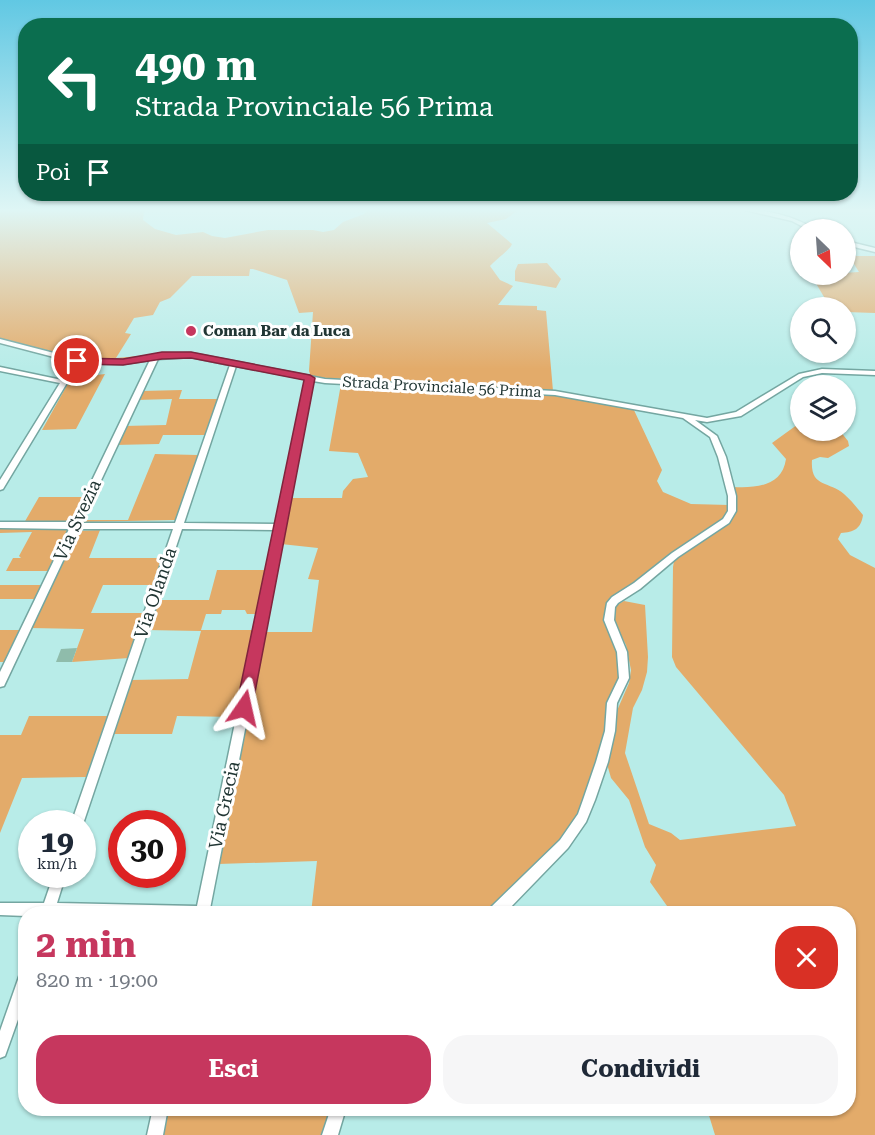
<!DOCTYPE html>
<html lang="it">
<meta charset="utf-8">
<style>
:root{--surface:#fff;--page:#f6f6f7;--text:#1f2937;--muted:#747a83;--accent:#c6375e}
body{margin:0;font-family:"Roboto Serif",serif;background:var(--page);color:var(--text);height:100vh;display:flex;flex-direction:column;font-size:22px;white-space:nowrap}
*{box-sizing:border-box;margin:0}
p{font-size:20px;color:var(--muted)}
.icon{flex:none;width:33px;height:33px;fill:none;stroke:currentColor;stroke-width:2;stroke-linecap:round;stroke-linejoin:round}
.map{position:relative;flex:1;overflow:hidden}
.drawer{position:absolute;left:18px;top:906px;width:838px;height:210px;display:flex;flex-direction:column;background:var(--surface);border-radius:24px;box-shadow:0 2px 4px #0004}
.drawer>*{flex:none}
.banner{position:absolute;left:18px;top:18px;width:840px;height:183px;border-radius:24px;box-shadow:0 2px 4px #0004;background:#0b6e4f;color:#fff;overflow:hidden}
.needle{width:39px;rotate:155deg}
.tools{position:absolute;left:790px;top:219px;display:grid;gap:12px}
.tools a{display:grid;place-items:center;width:66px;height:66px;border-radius:50%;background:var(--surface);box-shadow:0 2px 4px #0004;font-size:30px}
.speed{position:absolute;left:18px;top:810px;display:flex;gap:12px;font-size:30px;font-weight:700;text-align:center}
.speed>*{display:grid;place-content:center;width:78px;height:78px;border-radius:50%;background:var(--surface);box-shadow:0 2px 4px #0004;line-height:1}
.speed small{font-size:15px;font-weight:400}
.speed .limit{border:9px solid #d22;background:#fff;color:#111}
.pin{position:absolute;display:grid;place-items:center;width:51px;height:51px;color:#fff;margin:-26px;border:3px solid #fff;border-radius:50%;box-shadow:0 2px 6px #0007}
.me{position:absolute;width:66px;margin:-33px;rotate:11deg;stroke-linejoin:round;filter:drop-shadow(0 0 4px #0008)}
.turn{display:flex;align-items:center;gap:21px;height:126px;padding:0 18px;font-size:27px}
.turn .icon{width:78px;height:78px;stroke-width:2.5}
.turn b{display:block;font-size:42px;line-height:51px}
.then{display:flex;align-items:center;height:57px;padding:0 18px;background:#0003;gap:12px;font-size:22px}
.round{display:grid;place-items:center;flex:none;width:63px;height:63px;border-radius:24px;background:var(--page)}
.headline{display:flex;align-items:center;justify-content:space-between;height:102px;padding:0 18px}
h1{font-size:36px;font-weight:700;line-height:45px;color:var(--accent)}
.cta{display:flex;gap:12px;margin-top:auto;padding:12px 18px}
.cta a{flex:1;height:69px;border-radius:24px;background:var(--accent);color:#fff;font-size:24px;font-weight:700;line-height:69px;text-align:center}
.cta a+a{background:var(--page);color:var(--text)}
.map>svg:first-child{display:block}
.green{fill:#e3ab6a}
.building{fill:#8fbcab}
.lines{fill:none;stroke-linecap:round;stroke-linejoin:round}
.minor-casing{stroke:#74a6a1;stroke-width:3}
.minor{fill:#fff;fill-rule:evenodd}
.route{fill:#c6375e;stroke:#81243d;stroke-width:1.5}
.poi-dot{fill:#c6375e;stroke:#fff;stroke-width:2}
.labels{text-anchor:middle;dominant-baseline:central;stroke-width:6;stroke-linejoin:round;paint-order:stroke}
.far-poi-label{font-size:15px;font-weight:bold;fill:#213634;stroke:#fff;text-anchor:start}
.far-street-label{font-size:15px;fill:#213634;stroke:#fff}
.street-label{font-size:18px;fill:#213634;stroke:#fff}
</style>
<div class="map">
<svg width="875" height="1135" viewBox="0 0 875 1135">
<rect width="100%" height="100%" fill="#b8ece8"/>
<!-- green -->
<path class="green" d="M 0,210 L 147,210 L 144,212 L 143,220 L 155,229 L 176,235 L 203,232 L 212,236 L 225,238 L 268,230 L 313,230 L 323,232 L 334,230 L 343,222 L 364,214 L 367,210 L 518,210 L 506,219 L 487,223 L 512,244 C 510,250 496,259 490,266 L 500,280 L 513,286 L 498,305 L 537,306 L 537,310 L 546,311 L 553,391 L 311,377 L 309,371 L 313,312 L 299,313 L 287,280 L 253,269 L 250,269 L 249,276 L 192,276 L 170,298 L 160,302 L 153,315 L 134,318 L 125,333 L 131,334 L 116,358 L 161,354 L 115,360 L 77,359 L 0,339 Z
M 849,256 L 875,256 L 875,313 L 846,312 L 846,308 L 830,307 L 811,275 L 859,272 Z
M 547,263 L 561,279 L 556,288 L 515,281 L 515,271 L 518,264 Z
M 105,374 L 76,429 L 42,430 L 71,378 Z
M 341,384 L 355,385 L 357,388 L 365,386 L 555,394 L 633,408 L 662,470 L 657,481 L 663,492 L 691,504 L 729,505 L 724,519 L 634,585 L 613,597 L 607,605 L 606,622 L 618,652 L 620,676 L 597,765 L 578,814 L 561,841 L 487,913 L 311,913 L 317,861 L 218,864 L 264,632 L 312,632 L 319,580 L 308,579 L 318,548 L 281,544 L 290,498 L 342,498 L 343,491 L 353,479 L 368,477 L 358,453 L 329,451 Z
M 182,390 L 179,399 L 218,399 L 205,435 L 163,435 L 159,444 L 114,445 L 124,426 L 166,425 L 172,399 L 136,400 L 142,391 Z
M 801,422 L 801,430 L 840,431 L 848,441 L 849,446 L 828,458 L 820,457 L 812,460 C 810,488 829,481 844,494 C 851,500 857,508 863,515 C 861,529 854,532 841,533 L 838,539 L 850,555 L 875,568 L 875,1135 L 715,1135 L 707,1109 L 849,1108 L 849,914 L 672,913 L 650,882 L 656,865 L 645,847 L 629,800 L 611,778 L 607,764 L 616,713 L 629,683 L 631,670 L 626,645 L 612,618 L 615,606 L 624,601 L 645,605 L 648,657 L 647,672 L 642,690 L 633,708 L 625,753 L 649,824 L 671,833 L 680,840 L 796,826 L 784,795 L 676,667 L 672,657 L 673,567 L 674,561 L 680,555 L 730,521 L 735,512 L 733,487 C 755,488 782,487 786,459 L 772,443 Z
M 155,454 L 198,455 L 176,520 L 80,522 L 81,520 L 128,520 Z
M 39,497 L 86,497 L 76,519 L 70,523 L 24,523 Z
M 0,528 L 65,529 L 68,531 L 48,571 L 6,571 L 13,558 L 21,558 L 19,556 L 32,532 L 0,533 Z
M 100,530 L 89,558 L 163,558 L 154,585 L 103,585 L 91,613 L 144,613 L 129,658 L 72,662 L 84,629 L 30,628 L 75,531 Z
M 217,570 L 267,570 L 258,614 L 247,614 L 245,610 L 222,610 L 221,614 L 206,614 L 201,630 L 254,630 L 237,717 L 177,716 L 172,734 L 111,734 L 130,680 L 188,679 L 201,631 L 146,630 L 156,600 L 209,600 Z
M 0,585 L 43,585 L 36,599 L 0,599 Z
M 0,630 L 21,630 L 6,662 L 0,662 Z
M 29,716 L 108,716 L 86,777 L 22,778 L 0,833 L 0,735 L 21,735 Z
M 168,1109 L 333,1109 L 323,1135 L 163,1135 Z"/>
<!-- building -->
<path class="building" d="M 77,648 L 72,662 L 56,662 L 61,649 Z"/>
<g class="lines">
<!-- minor casing -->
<g class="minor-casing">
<path id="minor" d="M 745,210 C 769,210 796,217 816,230 L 809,230 L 792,221 Z
M 846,241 L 875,248 L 875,252 L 846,245 Z
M 0,339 L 77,359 L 123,360 L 162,354 L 191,353 L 325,379 L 555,391 L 707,418 L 736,412 L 799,374 L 822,369 L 875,371 L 875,375 L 822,373 L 803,377 L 741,416 L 707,422 L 695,420 L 717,436 L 726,457 L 736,496 L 736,511 L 729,523 L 678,557 L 640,589 L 618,603 L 615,607 L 614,620 L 627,652 L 629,678 L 617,703 L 615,731 L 608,762 L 595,800 L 586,822 L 568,848 L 504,914 L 488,914 L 489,909 L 560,840 L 578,814 L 583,800 L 596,762 L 605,731 L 607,703 L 619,678 L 617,652 L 604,620 L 607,603 L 612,597 L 634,583 L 672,553 L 723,519 L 728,511 L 728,496 L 718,457 L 710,437 L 683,418 L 555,395 L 325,383 L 313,381 L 209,914 L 26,914 L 26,916 L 0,915 L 0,903 L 44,903 L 54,874 L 66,874 L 57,903 L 197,906 L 275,530 L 182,529 L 83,824 L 71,824 L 173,529 L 78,529 L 4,686 L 0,687 L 0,672 L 69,529 L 0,528 L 0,522 L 72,522 L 150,360 L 123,364 L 79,363 L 3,489 L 0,490 L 0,480 L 60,383 L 0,371 L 0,367 L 62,380 L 73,362 L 0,343 ZM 191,357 L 230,365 L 175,523 L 81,523 L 158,359 ZM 236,366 L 306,379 L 276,524 L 184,523 Z
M 26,969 L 26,997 L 5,1056 L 0,1058 L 0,1031 L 21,971 Z
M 153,1108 L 168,1108 L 163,1135 L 147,1135 Z
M 331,1108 L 346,1108 L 338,1135 L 322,1135 Z"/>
</g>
<!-- minor -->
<use href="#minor" class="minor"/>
</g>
<!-- sky -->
<linearGradient id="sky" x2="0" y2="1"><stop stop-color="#61c8e3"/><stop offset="0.57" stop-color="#dff6f5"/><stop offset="1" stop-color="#dff6f5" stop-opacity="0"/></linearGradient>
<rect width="875" height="369" fill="url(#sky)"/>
<!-- route -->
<path class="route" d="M 162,352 L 191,352 L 310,375 L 315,378 L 252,708 L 250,713 L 244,715 L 238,713 L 236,708 L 304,380 L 191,358 L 162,359 L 123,365 L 77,364 L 72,361 L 77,358 L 123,359 Z"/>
<!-- markers -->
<circle class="poi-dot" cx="191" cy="331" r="6"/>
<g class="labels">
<!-- far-poi labels -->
<g class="far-poi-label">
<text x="203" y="331">Coman Bar da Luca</text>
</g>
<!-- far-street labels -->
<g class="far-street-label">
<text transform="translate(442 387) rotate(3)">Strada Provinciale 56 Prima</text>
</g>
<!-- street labels -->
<g class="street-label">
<text transform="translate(77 520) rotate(-65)">Via Svezia</text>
<text transform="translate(155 593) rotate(-71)">Via Olanda</text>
<text transform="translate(224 805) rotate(-78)">Via Grecia</text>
</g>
</g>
</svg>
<div class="tools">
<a><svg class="needle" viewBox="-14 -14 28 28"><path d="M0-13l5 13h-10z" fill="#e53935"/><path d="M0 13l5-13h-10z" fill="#747a83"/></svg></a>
<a><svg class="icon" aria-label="search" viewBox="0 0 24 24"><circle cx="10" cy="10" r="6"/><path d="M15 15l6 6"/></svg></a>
<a><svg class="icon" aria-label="layers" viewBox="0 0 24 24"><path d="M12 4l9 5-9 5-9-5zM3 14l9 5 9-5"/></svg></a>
</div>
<div class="speed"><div>19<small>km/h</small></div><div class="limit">30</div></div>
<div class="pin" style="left:77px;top:361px;background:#d93025"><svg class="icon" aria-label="arrive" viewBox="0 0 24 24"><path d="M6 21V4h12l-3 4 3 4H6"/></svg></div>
<svg class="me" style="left:244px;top:708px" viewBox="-20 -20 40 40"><path d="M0-17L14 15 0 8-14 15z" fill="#c6375e" stroke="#fff" stroke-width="4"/></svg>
<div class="banner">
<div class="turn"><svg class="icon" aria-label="left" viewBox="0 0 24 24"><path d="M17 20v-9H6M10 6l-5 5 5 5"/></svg><div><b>490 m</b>Strada Provinciale 56 Prima</div></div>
<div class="then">Poi<svg class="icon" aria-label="arrive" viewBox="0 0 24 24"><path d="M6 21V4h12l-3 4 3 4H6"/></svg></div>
</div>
<section class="drawer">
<div class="headline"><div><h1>2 min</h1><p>820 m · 19:00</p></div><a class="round" style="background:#d93025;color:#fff"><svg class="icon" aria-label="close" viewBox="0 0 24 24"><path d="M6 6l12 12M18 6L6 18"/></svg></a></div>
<div class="cta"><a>Esci</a><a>Condividi</a></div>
</section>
</div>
